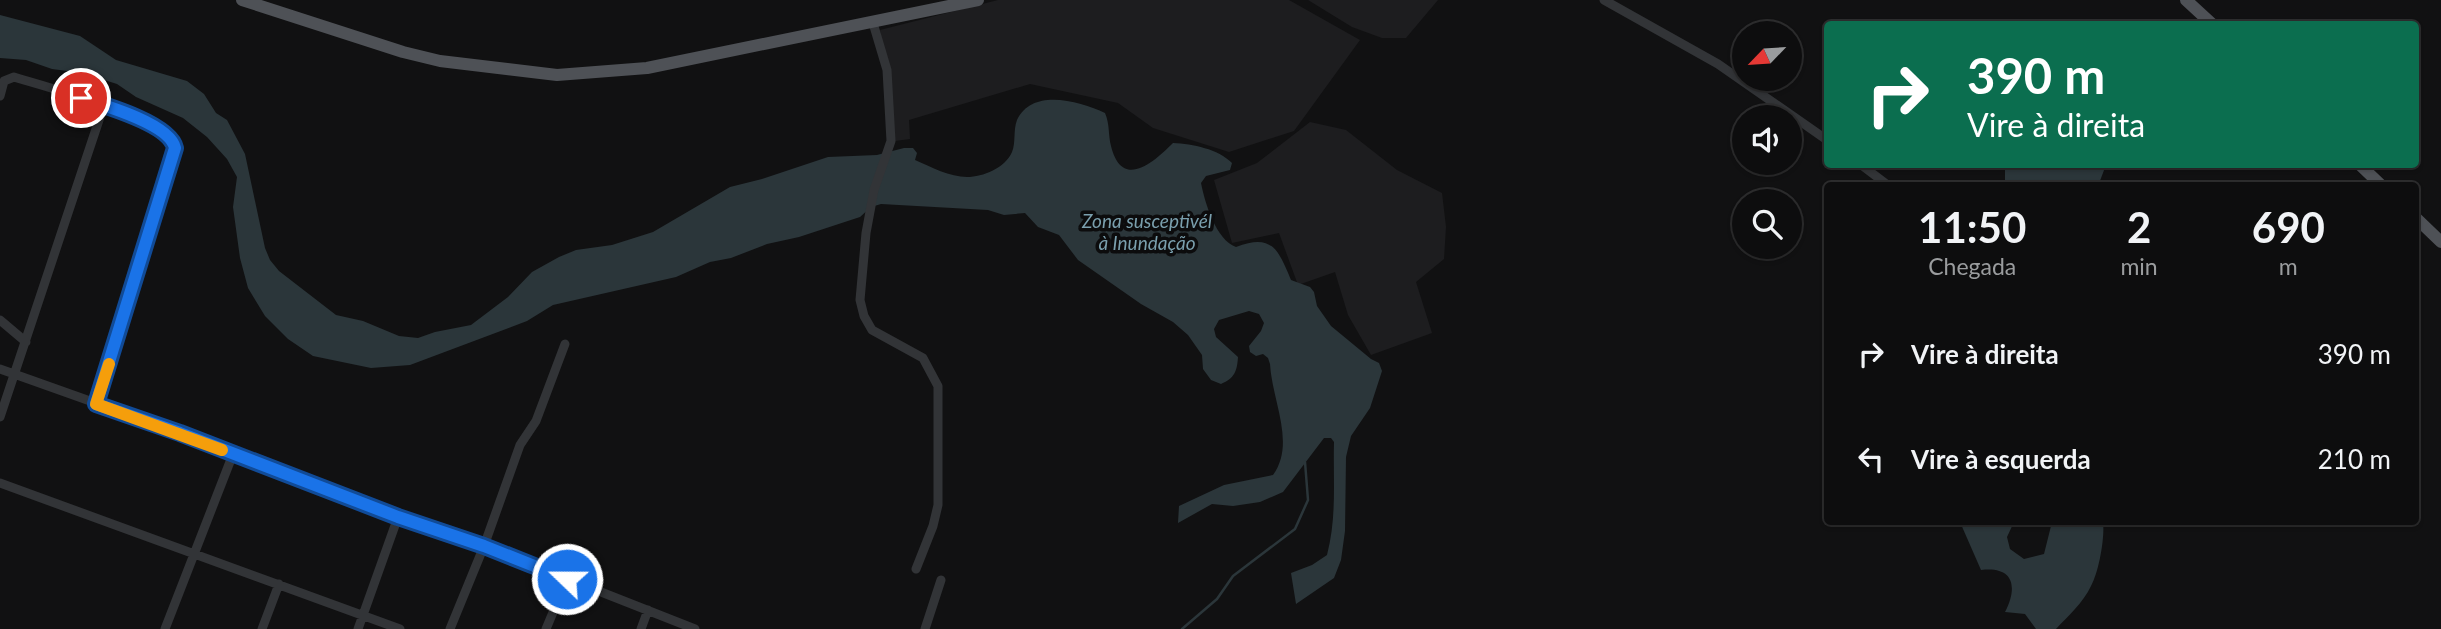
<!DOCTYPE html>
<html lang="pt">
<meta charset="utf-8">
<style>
:root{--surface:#0d0d0e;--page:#1b1b1c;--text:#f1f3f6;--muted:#9a9c9e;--line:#2d2d2e}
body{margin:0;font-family:Lato,sans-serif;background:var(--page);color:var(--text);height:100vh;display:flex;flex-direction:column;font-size:26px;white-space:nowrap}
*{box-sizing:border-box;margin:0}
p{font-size:23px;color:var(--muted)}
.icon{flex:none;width:38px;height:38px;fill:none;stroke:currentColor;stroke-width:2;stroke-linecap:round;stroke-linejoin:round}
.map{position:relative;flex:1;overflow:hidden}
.side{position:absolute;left:1824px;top:182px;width:595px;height:343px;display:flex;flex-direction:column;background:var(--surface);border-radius:7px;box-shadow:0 2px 5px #0004,0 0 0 2px var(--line)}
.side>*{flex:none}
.hud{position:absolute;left:1824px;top:21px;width:595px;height:147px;border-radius:7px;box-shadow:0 2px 5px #0004,0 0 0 2px var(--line);background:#0b6e4f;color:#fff;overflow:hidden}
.needle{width:46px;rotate:245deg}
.buttons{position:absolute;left:1732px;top:21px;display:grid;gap:14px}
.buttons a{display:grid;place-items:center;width:70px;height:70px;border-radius:50%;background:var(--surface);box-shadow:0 2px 5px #0004,0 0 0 2px var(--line);font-size:35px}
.pin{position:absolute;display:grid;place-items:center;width:60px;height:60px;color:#fff;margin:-30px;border:4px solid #fff;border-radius:50%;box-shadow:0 2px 7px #0007}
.me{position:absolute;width:77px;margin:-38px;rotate:292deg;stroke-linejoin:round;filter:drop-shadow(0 0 5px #0008)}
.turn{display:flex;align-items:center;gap:24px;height:147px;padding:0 28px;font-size:32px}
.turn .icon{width:91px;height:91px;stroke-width:2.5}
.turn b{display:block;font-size:49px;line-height:60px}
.eta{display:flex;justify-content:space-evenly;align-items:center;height:119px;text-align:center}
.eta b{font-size:42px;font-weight:700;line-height:49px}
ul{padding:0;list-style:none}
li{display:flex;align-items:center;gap:21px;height:105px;padding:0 28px}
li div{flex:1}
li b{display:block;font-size:26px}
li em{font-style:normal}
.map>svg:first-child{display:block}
.built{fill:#1d1d1f}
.water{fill:#2b363a}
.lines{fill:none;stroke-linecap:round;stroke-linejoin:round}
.stream{stroke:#2b363a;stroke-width:2.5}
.minor{stroke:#323437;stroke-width:9}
.major{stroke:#4e5156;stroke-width:12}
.route-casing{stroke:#114b97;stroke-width:18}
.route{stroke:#1a73e8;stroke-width:12}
.slow{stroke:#f59e0b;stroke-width:12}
.labels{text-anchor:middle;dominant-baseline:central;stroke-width:7;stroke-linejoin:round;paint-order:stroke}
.water-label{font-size:19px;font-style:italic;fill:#7a9fad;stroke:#0c0c0d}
</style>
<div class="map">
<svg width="2441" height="629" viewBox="0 0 2441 629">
<rect width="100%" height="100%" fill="#111112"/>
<!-- built -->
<path class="built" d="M 998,0 L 1289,0 L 1360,40 L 1294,131 L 1229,152 L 1153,128 L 1118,103 L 1030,84 L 909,120 L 910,139 L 895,141 L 880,30 Z
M 1308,0 L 1438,0 L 1406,38 L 1382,38 L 1352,27 Z
M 1310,122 L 1346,130 L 1397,170 L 1442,193 L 1446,227 L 1444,259 L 1416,282 L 1432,333 L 1371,355 L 1348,315 L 1335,272 L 1298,285 L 1279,233 L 1232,243 L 1214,180 L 1257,163 Z"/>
<!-- water -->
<path class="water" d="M 0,15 L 80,36 L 116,60 L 187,81 L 204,94 L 216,113 L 227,120 L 245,154 L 265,248 L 270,260 L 279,271 L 336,315 L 363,321 L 399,336 L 418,338 L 435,332 L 471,325 L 508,297 L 532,272 L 559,257 L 576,250 L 612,245 L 653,232 L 730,187 L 762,179 L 828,157 L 877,155 L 904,148 L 913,148 L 917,153 L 915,160 C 931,167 950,177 967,177 C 983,177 1005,168 1012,152 C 1016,143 1013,130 1017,120 C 1033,87 1080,102 1105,113 C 1110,125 1108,134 1111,146 C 1122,190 1153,163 1173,143 C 1193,144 1218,149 1232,163 L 1230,170 L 1206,176 L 1201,183 C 1205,203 1216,240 1236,247 C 1272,233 1278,249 1291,280 L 1310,287 L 1314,292 L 1317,306 L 1331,326 L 1371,359 L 1379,363 L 1382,371 L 1370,408 L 1351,436 L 1346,457 L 1345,531 L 1341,560 L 1334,578 L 1296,604 L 1291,573 L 1312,565 L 1327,555 C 1337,516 1333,482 1334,442 L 1331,438 L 1324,438 L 1283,492 L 1260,502 L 1233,506 L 1212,504 L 1178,523 L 1179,506 L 1224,485 L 1273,475 C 1296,443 1272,401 1270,364 L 1268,358 L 1263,354 L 1256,356 L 1250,352 L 1249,346 L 1261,331 L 1264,323 L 1259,314 L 1249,311 L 1219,320 L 1214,329 L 1216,337 L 1238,357 C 1237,371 1235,378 1221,384 L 1211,380 L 1203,369 L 1202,355 L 1188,335 L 1173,322 L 1141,304 L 1078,260 L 1059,235 L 1038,227 L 1025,213 L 1004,215 L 988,210 L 881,204 L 871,207 L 860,217 L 799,237 L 767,244 L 731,258 L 710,262 L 676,277 L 553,305 L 527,321 L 410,365 L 371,368 L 313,356 L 288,339 L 265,316 L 248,288 L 240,258 L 233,207 L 237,177 L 227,159 L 207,137 L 183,118 L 136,97 L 117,84 L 82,73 L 52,69 L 26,60 L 0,58 Z
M 2005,165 L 2005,164 L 2106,165 L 2098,186 L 2005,185 Z
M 1960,522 L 2014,522 L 2007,537 L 2010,549 L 2024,559 L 2044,554 L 2052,522 L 2103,522 C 2105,537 2099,572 2091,586 C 2083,603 2068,616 2056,629 L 2036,629 L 2025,614 L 2005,612 C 2018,587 2014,566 1981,570 Z"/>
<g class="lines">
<!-- stream -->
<path class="stream" d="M 1182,629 L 1217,599 L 1233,576 L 1295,529 L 1308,500 L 1305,462"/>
<!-- minor -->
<path class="minor" d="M 1604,0 L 1718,64 L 1827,140
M 873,23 L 887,70 L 891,141 L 874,190 L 866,233 L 860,300 L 864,316 L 872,330 L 923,358 L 938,386 L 938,505 L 933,526 L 916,569
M 0,96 L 4,81 L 14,77 C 43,86 170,119 175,148 L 96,404
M 1860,164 L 1889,186
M 0,320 L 26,342
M 0,369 L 180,433 L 398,517 L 484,546 L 695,629
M 0,417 L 104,105
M 0,483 L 400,629
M 165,629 L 233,454
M 262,629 L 279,584
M 358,629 L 398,517
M 450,629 L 484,546 L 520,445 L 536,421 L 565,344
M 546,629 L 567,579
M 641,629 L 648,610
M 925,629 L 941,580"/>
<!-- major -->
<path class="major" d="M 242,0 L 403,52 L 440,61 L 557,75 L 647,68 L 978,0
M 2186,0 L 2212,24
M 2359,164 L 2382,186
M 2415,217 L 2441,242"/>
</g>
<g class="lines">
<!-- route casing -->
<g class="route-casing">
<path id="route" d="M 81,98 C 104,105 170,124 175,148 L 96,404 L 180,433 L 398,517 L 484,546 L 567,579"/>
</g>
<!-- route -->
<use href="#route" class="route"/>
<!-- slow -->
<path class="slow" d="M 109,364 L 96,404 L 222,450"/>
</g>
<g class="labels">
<!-- water labels -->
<g class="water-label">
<text x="1147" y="220">Zona susceptivél<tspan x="1147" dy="22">à Inundação</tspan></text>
</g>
</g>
</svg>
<div class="buttons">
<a><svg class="needle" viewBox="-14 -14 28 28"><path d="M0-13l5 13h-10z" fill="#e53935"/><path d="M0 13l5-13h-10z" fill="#9a9c9e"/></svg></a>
<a><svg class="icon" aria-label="sound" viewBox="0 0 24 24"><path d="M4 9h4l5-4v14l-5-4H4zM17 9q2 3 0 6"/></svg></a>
<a><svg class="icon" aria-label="search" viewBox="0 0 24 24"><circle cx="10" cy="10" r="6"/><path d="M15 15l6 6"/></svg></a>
</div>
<div class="pin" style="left:81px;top:98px;background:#d93025"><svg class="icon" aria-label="arrive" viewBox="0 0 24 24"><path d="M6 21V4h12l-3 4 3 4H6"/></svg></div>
<svg class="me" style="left:567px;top:579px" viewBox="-20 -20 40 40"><circle r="17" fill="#1a73e8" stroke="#fff" stroke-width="3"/><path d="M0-11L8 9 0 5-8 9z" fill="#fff"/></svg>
<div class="hud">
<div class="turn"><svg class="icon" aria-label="right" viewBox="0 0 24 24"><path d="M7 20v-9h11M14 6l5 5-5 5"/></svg><div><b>390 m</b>Vire à direita</div></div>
</div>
<section class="side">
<div class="eta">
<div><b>11:50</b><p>Chegada</p></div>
<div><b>2</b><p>min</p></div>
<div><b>690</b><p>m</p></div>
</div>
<ul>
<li><svg class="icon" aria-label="right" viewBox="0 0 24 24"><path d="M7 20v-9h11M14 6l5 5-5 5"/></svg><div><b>Vire à direita</b></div><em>390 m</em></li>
<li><svg class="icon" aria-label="left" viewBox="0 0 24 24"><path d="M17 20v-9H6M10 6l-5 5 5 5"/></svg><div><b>Vire à esquerda</b></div><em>210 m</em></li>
</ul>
</section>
</div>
